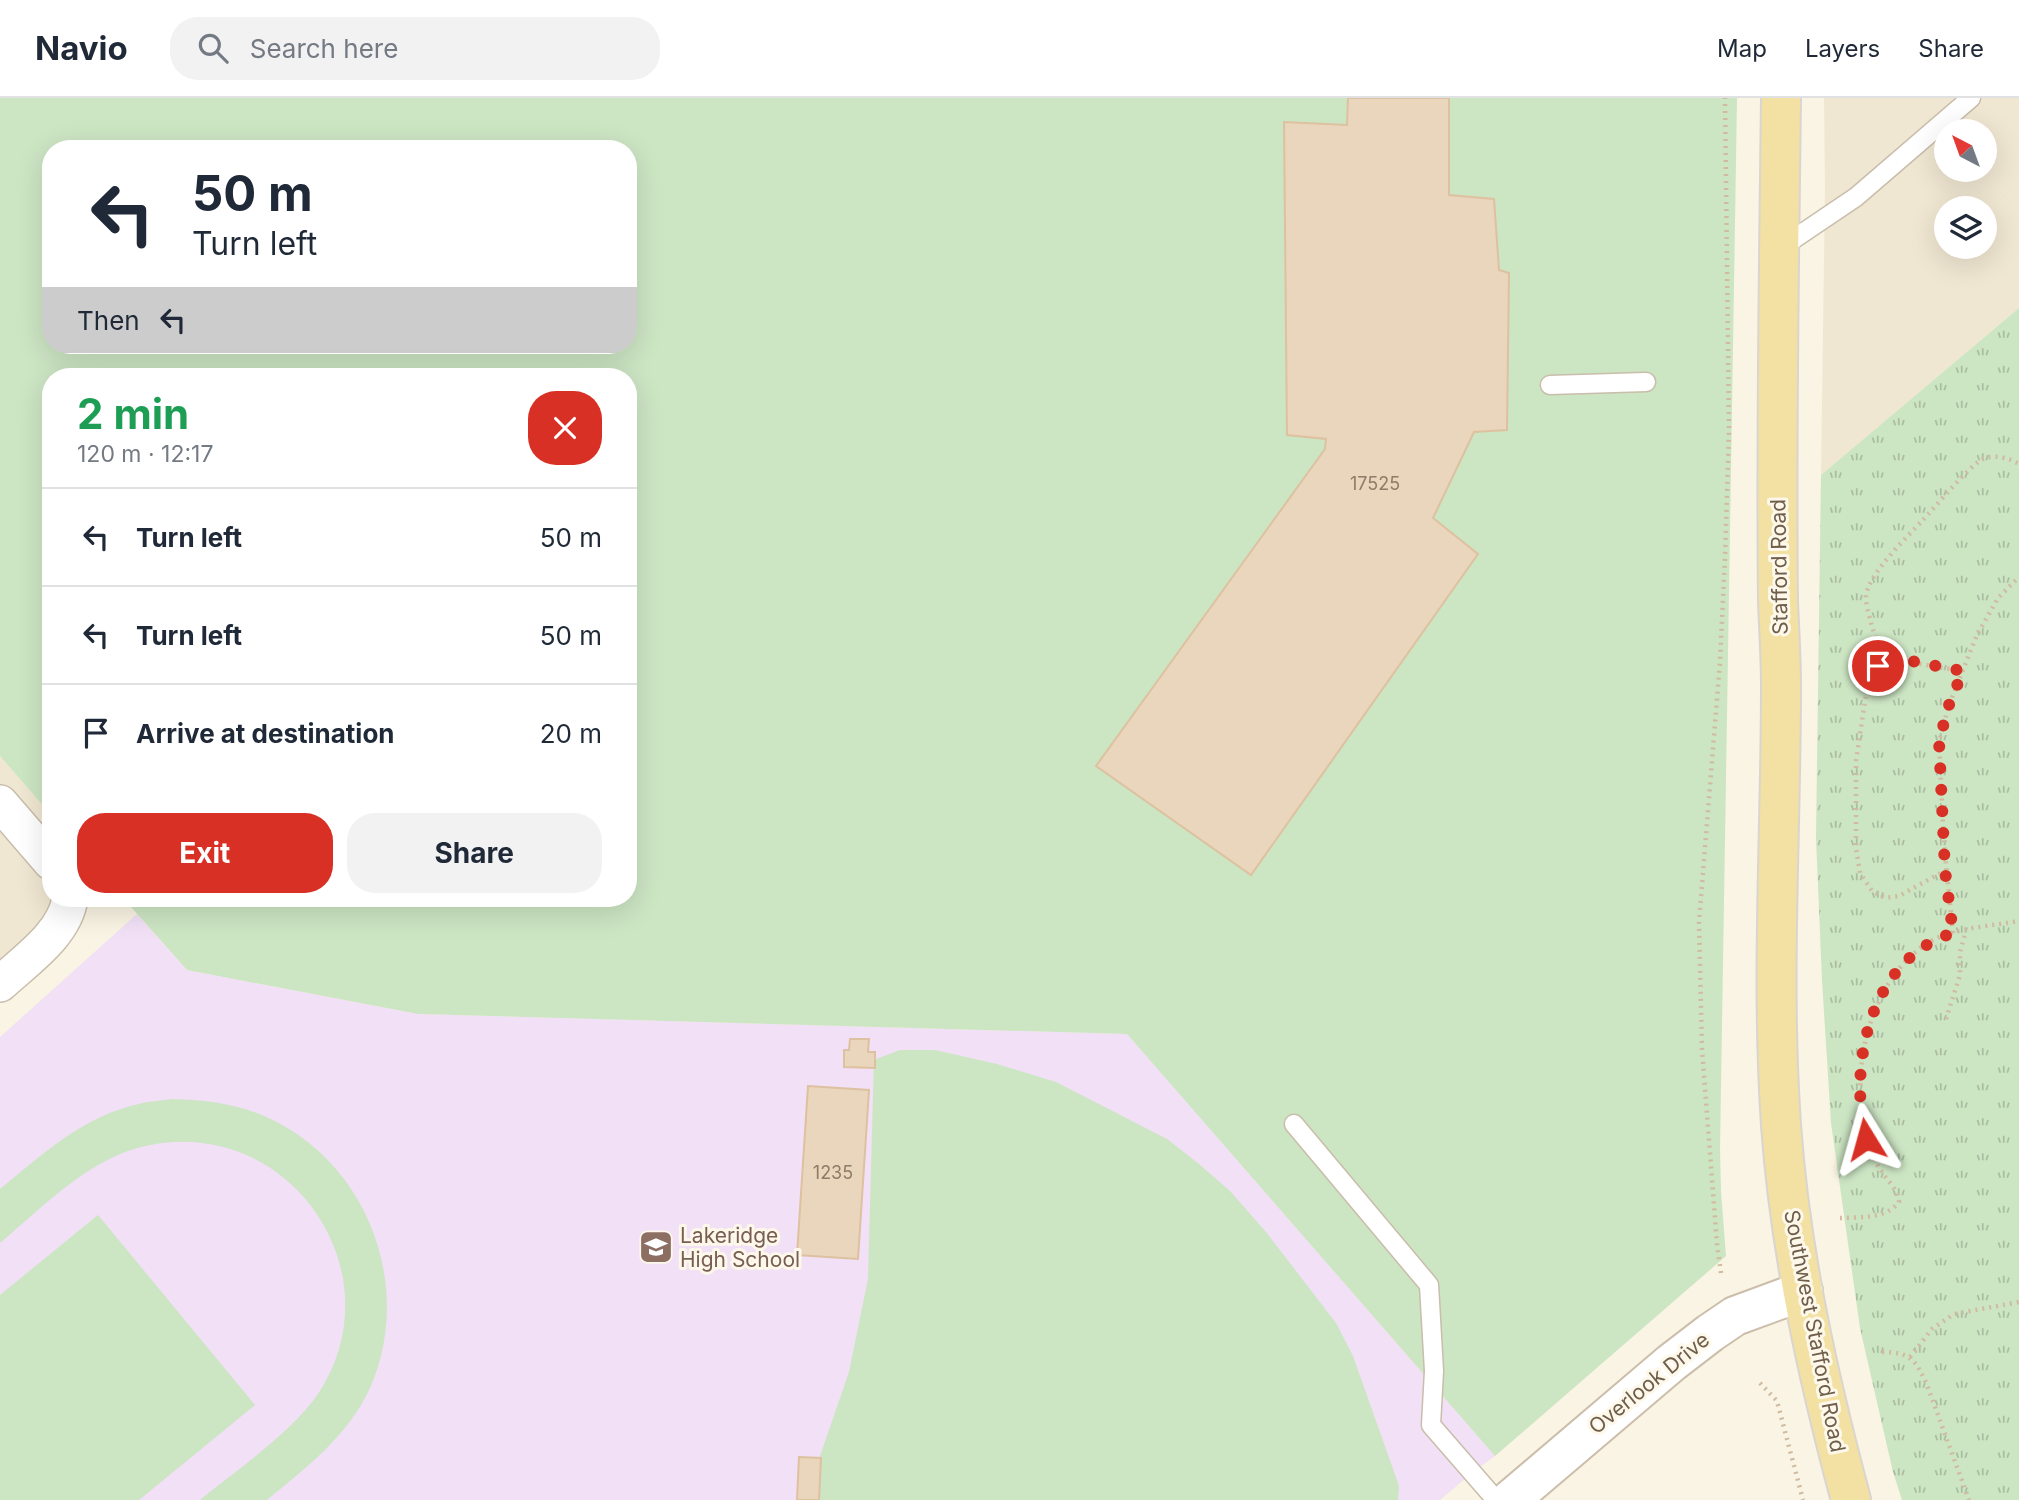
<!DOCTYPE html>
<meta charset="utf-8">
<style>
:root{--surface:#fff;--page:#f2f2f3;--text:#1f2937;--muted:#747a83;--line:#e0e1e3;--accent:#d93025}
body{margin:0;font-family:Inter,sans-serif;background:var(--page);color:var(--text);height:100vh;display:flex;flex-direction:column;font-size:26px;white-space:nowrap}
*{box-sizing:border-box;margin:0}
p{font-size:23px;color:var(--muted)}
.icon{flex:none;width:38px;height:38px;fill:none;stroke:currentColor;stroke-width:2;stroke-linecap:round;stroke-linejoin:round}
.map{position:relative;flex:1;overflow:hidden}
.side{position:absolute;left:42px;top:270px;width:595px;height:539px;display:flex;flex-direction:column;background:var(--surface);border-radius:28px;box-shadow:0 7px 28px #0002}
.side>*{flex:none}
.top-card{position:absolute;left:42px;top:42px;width:595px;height:214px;border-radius:28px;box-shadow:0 7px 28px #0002;background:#fff;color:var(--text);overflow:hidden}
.needle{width:46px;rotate:319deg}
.controls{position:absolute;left:1934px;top:21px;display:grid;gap:14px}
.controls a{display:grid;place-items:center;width:63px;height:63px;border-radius:50%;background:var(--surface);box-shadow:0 7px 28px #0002;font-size:35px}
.pin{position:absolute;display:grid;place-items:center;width:60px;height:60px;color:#fff;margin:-30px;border:4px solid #fff;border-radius:50%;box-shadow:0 2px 7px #0007}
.me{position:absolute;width:77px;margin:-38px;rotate:352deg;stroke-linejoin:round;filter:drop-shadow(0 0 5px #0008)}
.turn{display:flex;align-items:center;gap:24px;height:147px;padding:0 35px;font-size:32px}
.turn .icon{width:91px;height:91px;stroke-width:2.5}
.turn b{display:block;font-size:49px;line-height:60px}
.then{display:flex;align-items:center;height:66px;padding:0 35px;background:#0003;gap:14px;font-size:26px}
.round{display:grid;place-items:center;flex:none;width:74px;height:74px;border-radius:28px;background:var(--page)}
.overview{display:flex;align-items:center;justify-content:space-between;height:119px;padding:0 35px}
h1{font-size:42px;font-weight:700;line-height:52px;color:#1e9e55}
.button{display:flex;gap:14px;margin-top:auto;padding:14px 35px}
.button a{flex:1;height:80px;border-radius:28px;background:var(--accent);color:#fff;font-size:28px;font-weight:700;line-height:80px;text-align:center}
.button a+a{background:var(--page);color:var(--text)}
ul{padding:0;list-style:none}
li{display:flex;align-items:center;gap:21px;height:98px;padding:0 35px;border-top:2px solid var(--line)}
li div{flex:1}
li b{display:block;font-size:26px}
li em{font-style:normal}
header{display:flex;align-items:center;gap:42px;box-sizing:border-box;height:98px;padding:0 35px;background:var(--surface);border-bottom:2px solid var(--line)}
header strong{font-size:33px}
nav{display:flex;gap:38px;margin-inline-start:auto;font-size:24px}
.search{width:490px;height:63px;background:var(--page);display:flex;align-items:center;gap:18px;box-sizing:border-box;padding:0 24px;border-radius:28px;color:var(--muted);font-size:26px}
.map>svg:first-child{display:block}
.residential{fill:#f0e7d2;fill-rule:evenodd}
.education{fill:#f1e0f6}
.grass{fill:#cce5c3;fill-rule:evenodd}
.park{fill:url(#park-tufts)}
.building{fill:#ead6bc;stroke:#ddc1a0;stroke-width:2}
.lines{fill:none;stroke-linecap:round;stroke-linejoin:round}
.lane-casing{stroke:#c9bdab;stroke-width:21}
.street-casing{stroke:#c9bdab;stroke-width:38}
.secondary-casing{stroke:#ccbeaa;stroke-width:42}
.primary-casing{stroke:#dad5d0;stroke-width:42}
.path{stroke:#d0bba1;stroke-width:4.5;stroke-dasharray:2 5;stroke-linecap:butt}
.lane{stroke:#fff;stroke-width:18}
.street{stroke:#fff;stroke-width:35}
.secondary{stroke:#fff;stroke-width:38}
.primary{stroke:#f2e1a2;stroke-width:38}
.route{stroke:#d93025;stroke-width:12;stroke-dasharray:0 21.6}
.labels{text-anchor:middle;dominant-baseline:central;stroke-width:6;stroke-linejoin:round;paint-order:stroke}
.number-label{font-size:18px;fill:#8e7c68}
.street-label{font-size:21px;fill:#6f5e4c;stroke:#fdf8e9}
.education-label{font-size:21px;fill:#785e54;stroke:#fdf8e9;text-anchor:start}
</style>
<header>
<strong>Navio</strong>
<div class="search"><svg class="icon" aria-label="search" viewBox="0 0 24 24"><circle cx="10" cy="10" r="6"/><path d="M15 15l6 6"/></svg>Search here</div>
<nav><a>Map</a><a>Layers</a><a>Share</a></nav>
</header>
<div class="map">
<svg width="2019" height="1402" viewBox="0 0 2019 1402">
<defs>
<pattern id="park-tufts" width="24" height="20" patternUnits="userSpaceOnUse" patternTransform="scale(1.75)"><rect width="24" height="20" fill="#cce5c3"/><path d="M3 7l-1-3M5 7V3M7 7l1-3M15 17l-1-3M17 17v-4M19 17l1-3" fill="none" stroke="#aabda1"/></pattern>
</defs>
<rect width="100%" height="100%" fill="#f9f4e3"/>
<!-- residential -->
<path class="residential" d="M 1824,0 L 2019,0 L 2019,210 L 1821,377 L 1825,90 ZM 1946,33 L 1984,33 L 1984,72 L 1946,72 ZM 1946,110 L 1984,110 L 1984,149 L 1946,149 Z
M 0,658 L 51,717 L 51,800 L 90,800 L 0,879 Z"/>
<!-- education -->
<path class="education" d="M 137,816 L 187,872 L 418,916 L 1127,936 L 1495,1358 L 1473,1374 L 1440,1402 L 0,1402 L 0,939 Z"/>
<!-- grass -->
<path class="grass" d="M 0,0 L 1737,0 L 1720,1050 L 1721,1094 L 1726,1158 L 1495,1358 L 1127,936 L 418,916 L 187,872 L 123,800 L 628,800 L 628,278 L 51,278 L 51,717 L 0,658 ZM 51,51 L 628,51 L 628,247 L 51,247 Z
M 900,952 L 935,952 L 997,966 L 1056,984 L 1167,1041 L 1199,1066 L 1230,1093 L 1266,1134 L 1336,1225 L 1353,1258 L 1399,1388 L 1398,1402 L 815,1402 L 820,1358 L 849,1274 L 868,1181 L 874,962 Z
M 171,1001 C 204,1002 234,1005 264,1018 C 367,1062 415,1188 370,1290 C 348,1338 307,1369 267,1402 L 200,1402 C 237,1372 292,1334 318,1296 C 398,1175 290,1019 150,1047 C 91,1058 44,1108 0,1145 L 0,1091 C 43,1056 83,1018 139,1006 C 149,1003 160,1003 171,1001 Z
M 98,1117 L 255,1307 L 139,1402 L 0,1402 L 0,1197 Z"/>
<!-- park -->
<path class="park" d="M 2019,210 L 2019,1402 L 1902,1402 L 1893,1374 L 1860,1230 L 1831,1025 L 1822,882 L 1816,740 L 1821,377 Z"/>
<!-- building -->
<path class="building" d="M 1348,0 L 1449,0 L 1449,97 L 1494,101 L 1499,172 L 1509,175 L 1507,332 L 1474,334 L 1433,420 L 1478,456 L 1251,777 L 1096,668 L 1325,351 L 1326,341 L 1287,337 L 1284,24 L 1347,27 Z
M 850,941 L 869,941 L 868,954 L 875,954 L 875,970 L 844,969 L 844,952 L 849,952 Z
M 808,988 L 869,992 L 858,1161 L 797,1157 Z
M 799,1359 L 821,1360 L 819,1402 L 797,1402 Z"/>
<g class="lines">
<!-- lane casing -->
<g class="lane-casing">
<path id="lane" d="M 1779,151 L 1856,99 L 1971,0
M 1550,287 L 1646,284
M 1294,1026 L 1429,1187 L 1434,1273 L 1431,1327 L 1496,1402"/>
</g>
<!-- street casing -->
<g class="street-casing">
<path id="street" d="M 0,705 L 51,764
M 0,886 C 26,862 65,836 70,800"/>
</g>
<!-- secondary casing -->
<g class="secondary-casing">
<path id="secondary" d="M 1510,1402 L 1671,1265 L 1710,1235 L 1735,1218 L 1803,1193"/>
</g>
<!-- primary casing -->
<g class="primary-casing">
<path id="primary" d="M 1781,0 C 1779,168 1776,335 1778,503 C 1779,531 1781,559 1781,588 C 1781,734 1771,881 1781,1027 C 1790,1154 1818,1279 1851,1402"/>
</g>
<!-- path -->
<path class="path" d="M 1890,559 L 1878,568 L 1868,583 L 1856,663 L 1856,750 L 1860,775 L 1872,793 L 1885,800 L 1899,798 L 1946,772
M 1963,573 C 1950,571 1897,563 1889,558 C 1880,551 1874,536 1871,525 C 1869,517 1866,508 1866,499 C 1867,477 1908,438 1923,422 C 1934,410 1971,366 1983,361 C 1995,356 2009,360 2019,366
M 1953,835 L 1944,747 L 1939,643 L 1949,607 L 1977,537 L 1998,500 L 2019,479
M 1946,921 L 1960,877 L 1960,854 L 1966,833
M 1840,1120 C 1861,1119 1886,1121 1899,1104 C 1898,1093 1890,1085 1884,1077 C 1875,1065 1869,1052 1866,1038 C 1849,973 1869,880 1931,843 C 1954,830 1992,828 2019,823
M 1721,1175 L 1717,1146 L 1702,951 L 1699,824 L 1720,564 L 1725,459 L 1729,333 L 1725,0
M 1882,1254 C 1910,1254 1916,1262 1927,1287 L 1969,1402
M 1910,1259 L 1932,1231 L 1954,1216 L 2019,1204
M 1760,1285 L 1777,1303 L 1803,1402"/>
<!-- lane -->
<use href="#lane" class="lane"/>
<!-- street -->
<use href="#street" class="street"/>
<!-- secondary -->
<use href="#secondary" class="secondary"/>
<!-- primary -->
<use href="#primary" class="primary"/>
</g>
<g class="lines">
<!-- route -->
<path class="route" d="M 1866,1041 C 1848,966 1870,861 1953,835 L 1945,772 L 1939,643 L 1949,607 L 1963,573 L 1890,559 L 1878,568"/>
</g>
<!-- icons -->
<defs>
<g id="school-square" transform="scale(1.75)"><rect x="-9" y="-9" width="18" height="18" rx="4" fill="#8d6e63" stroke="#fdf8e9"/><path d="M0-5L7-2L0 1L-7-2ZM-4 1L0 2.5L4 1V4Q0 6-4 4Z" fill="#fff"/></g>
</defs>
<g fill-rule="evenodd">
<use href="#school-square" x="656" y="1149"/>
</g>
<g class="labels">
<!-- number labels -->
<g class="number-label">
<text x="1375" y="385">17525</text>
<text x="833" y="1074">1235</text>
</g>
<!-- street labels -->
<g class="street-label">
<text transform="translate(1779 469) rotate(-91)">Stafford Road</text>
<text transform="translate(1815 1233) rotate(79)">Southwest Stafford Road</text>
<text transform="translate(1649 1285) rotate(-39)">Overlook Drive</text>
</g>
<!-- education labels -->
<g class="education-label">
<text x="680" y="1137">Lakeridge<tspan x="680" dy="24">High School</tspan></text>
</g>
</g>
</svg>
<div class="controls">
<a><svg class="needle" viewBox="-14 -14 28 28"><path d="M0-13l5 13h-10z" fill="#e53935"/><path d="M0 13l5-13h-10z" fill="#747a83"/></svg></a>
<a><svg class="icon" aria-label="layers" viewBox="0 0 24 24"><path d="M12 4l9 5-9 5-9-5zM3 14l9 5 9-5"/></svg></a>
</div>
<div class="pin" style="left:1878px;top:568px;background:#d93025"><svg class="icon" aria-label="arrive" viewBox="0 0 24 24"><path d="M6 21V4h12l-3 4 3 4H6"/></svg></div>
<svg class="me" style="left:1866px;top:1041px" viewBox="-20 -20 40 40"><path d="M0-17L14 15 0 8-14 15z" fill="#d93025" stroke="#fff" stroke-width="4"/></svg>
<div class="top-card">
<div class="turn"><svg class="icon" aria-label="left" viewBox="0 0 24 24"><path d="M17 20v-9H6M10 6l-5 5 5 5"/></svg><div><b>50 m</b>Turn left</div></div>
<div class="then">Then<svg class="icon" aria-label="left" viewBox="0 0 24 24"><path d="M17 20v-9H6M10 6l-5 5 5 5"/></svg></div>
</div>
<section class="side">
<div class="overview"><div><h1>2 min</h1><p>120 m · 12:17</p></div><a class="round" style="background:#d93025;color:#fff"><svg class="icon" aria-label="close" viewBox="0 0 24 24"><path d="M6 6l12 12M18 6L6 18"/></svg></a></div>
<ul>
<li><svg class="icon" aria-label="left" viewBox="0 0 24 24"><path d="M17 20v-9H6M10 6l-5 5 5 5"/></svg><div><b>Turn left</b></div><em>50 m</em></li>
<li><svg class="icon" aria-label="left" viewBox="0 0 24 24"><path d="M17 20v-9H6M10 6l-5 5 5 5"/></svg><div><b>Turn left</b></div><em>50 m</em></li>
<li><svg class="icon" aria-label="arrive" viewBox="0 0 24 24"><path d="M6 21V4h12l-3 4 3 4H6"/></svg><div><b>Arrive at destination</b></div><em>20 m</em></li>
</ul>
<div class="button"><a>Exit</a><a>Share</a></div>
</section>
</div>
